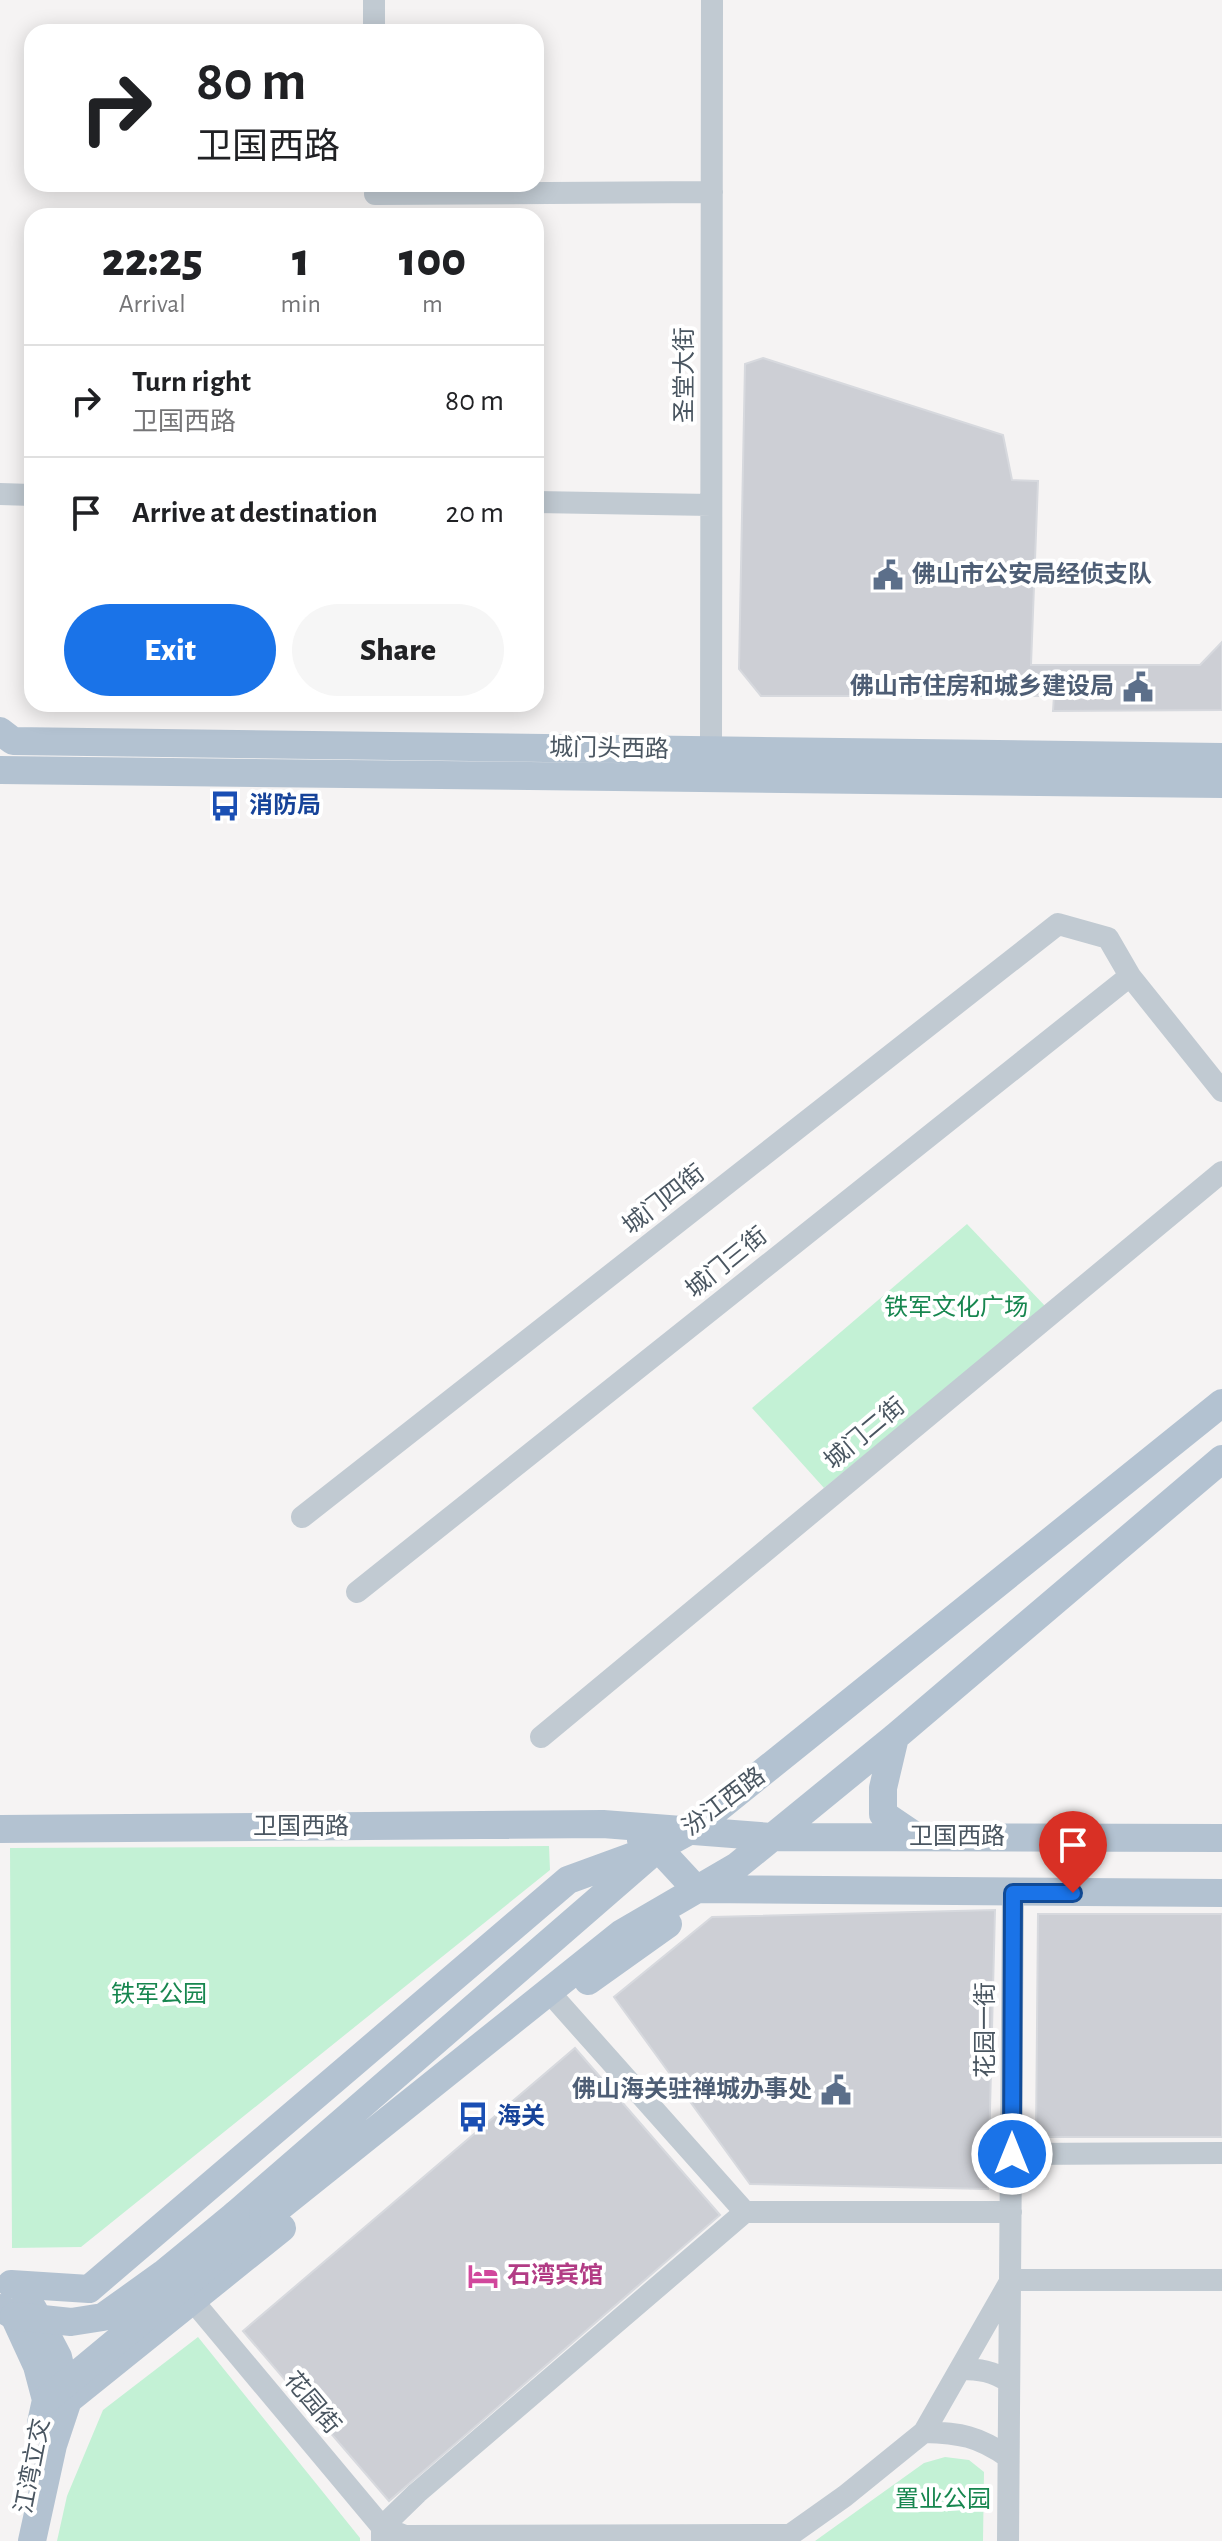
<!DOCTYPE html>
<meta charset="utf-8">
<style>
:root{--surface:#fff;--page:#f6f6f6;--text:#202124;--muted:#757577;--line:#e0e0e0;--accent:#1a73e8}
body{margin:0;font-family:"Alegreya Sans","Noto Sans SC",sans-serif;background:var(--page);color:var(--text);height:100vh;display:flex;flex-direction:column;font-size:30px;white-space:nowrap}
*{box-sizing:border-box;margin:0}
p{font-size:26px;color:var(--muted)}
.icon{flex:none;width:44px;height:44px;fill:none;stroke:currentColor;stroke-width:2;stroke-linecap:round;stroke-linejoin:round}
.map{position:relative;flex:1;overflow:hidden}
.panel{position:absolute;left:24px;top:208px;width:520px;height:504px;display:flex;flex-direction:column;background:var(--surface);border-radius:24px;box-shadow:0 4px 20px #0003}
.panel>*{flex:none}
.guide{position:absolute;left:24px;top:24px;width:520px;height:168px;border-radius:24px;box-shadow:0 4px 20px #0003;background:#fff;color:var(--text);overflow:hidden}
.pin{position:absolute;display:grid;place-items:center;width:68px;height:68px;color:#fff;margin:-82px -34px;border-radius:50% 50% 50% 0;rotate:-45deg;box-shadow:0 0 8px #0007}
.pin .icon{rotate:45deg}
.me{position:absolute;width:88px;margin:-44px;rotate:0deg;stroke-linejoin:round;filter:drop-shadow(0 0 6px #0008)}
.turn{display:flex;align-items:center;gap:28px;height:168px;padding:0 40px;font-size:36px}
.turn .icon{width:104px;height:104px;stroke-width:2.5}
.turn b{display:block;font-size:56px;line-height:68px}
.eta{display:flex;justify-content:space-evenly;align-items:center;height:136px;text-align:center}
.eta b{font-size:48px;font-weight:800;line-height:56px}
.action{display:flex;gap:16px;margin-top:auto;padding:16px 40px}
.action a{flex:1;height:92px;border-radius:48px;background:var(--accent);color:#fff;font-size:32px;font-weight:800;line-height:92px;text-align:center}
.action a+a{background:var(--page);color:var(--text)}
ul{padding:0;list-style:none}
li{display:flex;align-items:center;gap:24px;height:112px;padding:0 40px;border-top:2px solid var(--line)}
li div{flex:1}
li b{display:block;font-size:30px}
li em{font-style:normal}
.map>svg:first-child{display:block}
.green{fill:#c3f1d5}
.building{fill:#cdcfd5;stroke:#d7d9de;stroke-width:2}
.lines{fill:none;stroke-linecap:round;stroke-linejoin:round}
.minor{stroke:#c1cad2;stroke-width:22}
.major{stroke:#b3c2d1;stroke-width:28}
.major-bridge{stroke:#b3c2d1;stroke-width:28}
.route-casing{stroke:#114b97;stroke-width:20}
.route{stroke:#1a73e8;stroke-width:14}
.labels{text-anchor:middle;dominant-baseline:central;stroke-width:8;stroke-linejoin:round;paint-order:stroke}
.street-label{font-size:24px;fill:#4a5661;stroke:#fff}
.service-label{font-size:24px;font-weight:bold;fill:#4e5e75;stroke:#fff;text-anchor:end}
.transit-label{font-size:24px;font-weight:bold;fill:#164399;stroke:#fff;text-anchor:start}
.park-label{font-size:24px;fill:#17864f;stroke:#fff}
.hotel-label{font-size:24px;font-weight:bold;fill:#b23c85;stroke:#fff;text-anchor:start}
</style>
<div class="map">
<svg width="1222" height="2541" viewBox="0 0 1222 2541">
<rect width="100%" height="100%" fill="#f5f3f3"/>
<!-- green -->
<path class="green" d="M 967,1224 L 1046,1307 L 824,1488 L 752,1408 Z
M 549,1846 L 550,1870 L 81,2247 L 12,2248 L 10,1848 Z
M 198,2337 L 360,2538 L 360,2541 L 57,2541 L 67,2496 L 103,2410 Z
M 945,2457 L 969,2460 L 984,2472 L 983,2541 L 815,2541 L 924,2463 Z"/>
<!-- building -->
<path class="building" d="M 763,358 L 1003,435 L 1012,480 L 1038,481 L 1031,665 L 1200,665 L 1222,642 L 1222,710 L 1053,711 L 1054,696 L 761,696 L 739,669 L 745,364 Z
M 995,1910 L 988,2189 L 750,2184 L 614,1997 L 712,1917 Z
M 1038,1914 L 1222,1914 L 1222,2137 L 1036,2137 Z
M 575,2048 L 720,2215 L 389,2501 L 243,2331 Z"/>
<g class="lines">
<!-- minor -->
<path class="minor" d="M 374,0 L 374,32
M 375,194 L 712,192
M 0,494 L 32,495
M 536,502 L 711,505
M 711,751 L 712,0
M 302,1517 L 1058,924 L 1108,938 L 1130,976 L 1222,1091
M 357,1592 L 1130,976
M 541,1737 L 1222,1172
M 558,2002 L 745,2212
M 1012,2154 L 1222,2153
M 1011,2280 L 1222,2280
M 193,2301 L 382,2527 L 382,2540
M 960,2369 C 979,2369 993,2371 1009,2382
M 924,2432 C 960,2433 978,2436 1008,2457
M 382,2527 L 405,2536 L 790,2535 L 845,2496 L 924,2432 L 1011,2280
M 382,2527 L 417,2493 L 745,2212 L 1011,2212
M 1008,2541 L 1013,1893"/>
<!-- major -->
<path class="major" d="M 0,731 L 13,741 L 1222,757
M 0,770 L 1222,784
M 895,1737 L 883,1788 L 883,1814 L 917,1837
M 0,1829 L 603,1824 L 772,1837 L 1222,1838
M 641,1840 L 658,1848 L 696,1889
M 697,1889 L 1222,1893
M 588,1981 L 668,1924
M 236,2214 L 658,1848 L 691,1830 L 1222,1403
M 247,2233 L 622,1933 L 737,1866 L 895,1737 L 1222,1459
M 11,2284 L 89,2289 L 568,1880 L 642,1853
M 26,2300 L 33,2309 L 58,2357 L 68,2400 L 53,2445 L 32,2541
M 0,2308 L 14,2316 L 37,2366 L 46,2400 L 41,2423
M 68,2400 L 282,2228"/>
<!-- major-bridge -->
<path class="major-bridge" d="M 14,2316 L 71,2322 L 103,2317 L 163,2274 L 236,2214
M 46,2400 L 247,2233"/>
</g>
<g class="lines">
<!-- route casing -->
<g class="route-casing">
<path id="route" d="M 1012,2154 L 1013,1893 L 1073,1893"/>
</g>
<!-- route -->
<use href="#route" class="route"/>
</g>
<!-- icons -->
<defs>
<g id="civic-bare" transform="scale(2.4)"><path d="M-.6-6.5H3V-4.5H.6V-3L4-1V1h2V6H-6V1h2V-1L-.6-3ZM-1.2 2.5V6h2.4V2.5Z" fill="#5c6f8a" stroke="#fff" stroke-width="2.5" paint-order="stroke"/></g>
<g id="bus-bare" transform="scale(2.4)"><path d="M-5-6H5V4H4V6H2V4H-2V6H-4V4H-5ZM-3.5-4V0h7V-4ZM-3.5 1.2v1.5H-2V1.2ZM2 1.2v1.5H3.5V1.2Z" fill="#1a4fb4" stroke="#fff" stroke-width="2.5" paint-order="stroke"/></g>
<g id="hotel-bare" transform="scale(2.4)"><path d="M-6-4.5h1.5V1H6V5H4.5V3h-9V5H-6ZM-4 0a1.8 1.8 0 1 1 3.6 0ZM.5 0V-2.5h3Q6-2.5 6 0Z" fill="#d1479c" stroke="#fff" stroke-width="2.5" paint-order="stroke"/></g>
</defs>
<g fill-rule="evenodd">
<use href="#civic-bare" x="888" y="575"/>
<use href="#civic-bare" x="1138" y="687"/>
<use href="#bus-bare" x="225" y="806"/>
<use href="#civic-bare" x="836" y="2090"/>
<use href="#bus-bare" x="473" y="2117"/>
<use href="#hotel-bare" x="483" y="2276"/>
</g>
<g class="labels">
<!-- street labels -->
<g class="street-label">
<text transform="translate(685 375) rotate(-90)">圣堂大街</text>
<text transform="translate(609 749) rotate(1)">城门头西路</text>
<text transform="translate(664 1200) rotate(-38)">城门四街</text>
<text transform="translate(727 1263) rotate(-39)">城门三街</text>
<text transform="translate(865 1434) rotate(-40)">城门二街</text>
<text transform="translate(724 1802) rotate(-37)">汾江西路</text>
<text x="301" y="1827">卫国西路</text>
<text x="957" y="1837">卫国西路</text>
<text transform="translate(986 2030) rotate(-90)">花园一街</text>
<text transform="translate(312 2403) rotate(50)">花园街</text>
<text transform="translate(33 2466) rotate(-79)">江湾立交</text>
</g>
<!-- service labels -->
<g class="service-label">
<text x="912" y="575" text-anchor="start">佛山市公安局经侦支队</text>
<text x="1114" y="687">佛山市住房和城乡建设局</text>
<text x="812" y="2090">佛山海关驻禅城办事处</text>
</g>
<!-- transit labels -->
<g class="transit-label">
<text x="249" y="806">消防局</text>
<text x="497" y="2117">海关</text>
</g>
<!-- park labels -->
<g class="park-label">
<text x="956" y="1308">铁军文化广场</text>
<text x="159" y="1995">铁军公园</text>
<text x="943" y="2500">置业公园</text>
</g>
<!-- hotel labels -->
<g class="hotel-label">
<text x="507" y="2276">石湾宾馆</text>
</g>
</g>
</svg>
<div class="pin" style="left:1073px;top:1893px;background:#d93025"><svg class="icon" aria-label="arrive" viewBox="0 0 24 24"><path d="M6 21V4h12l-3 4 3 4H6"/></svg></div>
<svg class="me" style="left:1012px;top:2154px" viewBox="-20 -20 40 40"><circle r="17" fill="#1a73e8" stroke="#fff" stroke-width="3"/><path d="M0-11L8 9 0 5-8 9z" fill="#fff"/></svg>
<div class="guide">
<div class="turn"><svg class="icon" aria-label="right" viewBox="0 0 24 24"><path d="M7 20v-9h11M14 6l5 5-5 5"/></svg><div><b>80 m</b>卫国西路</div></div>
</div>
<section class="panel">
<div class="eta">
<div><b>22:25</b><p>Arrival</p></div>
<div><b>1</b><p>min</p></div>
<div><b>100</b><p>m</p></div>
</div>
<ul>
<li><svg class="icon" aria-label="right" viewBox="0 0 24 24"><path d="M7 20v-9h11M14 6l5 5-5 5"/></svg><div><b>Turn right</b><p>卫国西路</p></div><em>80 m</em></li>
<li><svg class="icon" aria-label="arrive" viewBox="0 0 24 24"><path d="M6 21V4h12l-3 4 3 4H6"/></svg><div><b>Arrive at destination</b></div><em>20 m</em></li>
</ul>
<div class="action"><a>Exit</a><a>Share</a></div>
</section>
</div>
